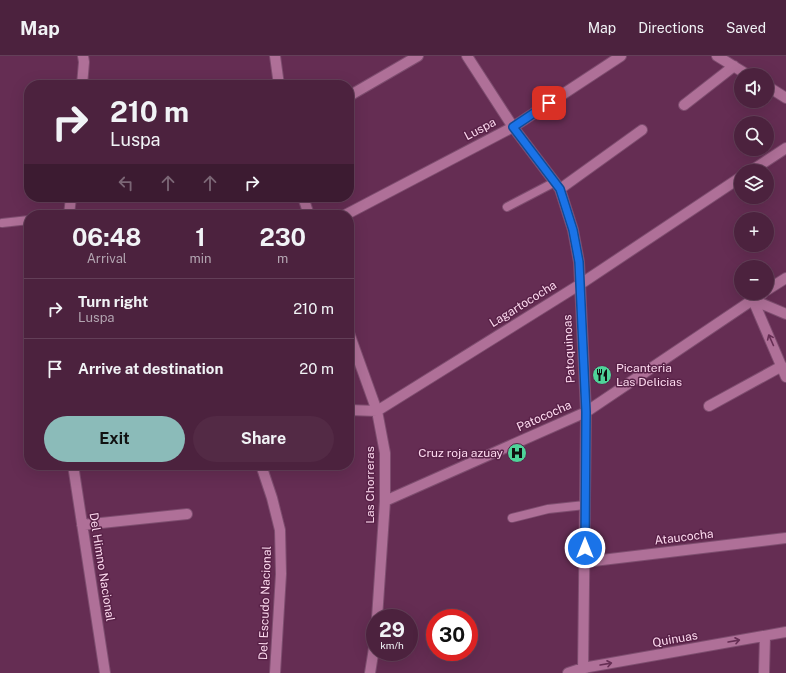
<!DOCTYPE html>
<meta charset="utf-8">
<style>
:root{--surface:#4c223e;--page:#532a45;--text:#f1f3f6;--muted:#b2a4b0;--line:#633f58;--accent:#8bbbb9}
body{margin:0;font-family:"Public Sans",sans-serif;background:var(--page);color:var(--text);height:100vh;display:flex;flex-direction:column;font-size:15px;white-space:nowrap}
*{box-sizing:border-box;margin:0}
p{font-size:13px;color:var(--muted)}
.icon{flex:none;width:22px;height:22px;fill:none;stroke:currentColor;stroke-width:2;stroke-linecap:round;stroke-linejoin:round}
.map{position:relative;flex:1;overflow:hidden}
.details{position:absolute;left:24px;top:154px;width:330px;height:260px;display:flex;flex-direction:column;background:var(--surface);border-radius:16px;box-shadow:0 4px 16px #0002,0 0 0 1px var(--line)}
.details>*{flex:none}
.guide{position:absolute;left:24px;top:24px;width:330px;height:122px;border-radius:16px;box-shadow:0 4px 16px #0002,0 0 0 1px var(--line);background:#4c223e;color:var(--text);overflow:hidden}
.buttons{position:absolute;left:734px;top:12px;display:grid;gap:8px}
.buttons a{display:grid;place-items:center;width:40px;height:40px;border-radius:50%;background:var(--surface);box-shadow:0 4px 16px #0002,0 0 0 1px var(--line);font-size:20px}
.speed{position:absolute;left:366px;top:553px;display:flex;gap:8px;font-size:20px;font-weight:700;text-align:center}
.speed>*{display:grid;place-content:center;width:52px;height:52px;border-radius:50%;background:var(--surface);box-shadow:0 4px 16px #0002,0 0 0 1px var(--line);line-height:1}
.speed small{font-size:10px;font-weight:400}
.speed .limit{border:6px solid #d22;background:#fff;color:#111}
.pin{position:absolute;display:grid;place-items:center;width:34px;height:34px;color:#fff;margin:-17px;border-radius:8px;box-shadow:0 2px 6px #0006}
.me{position:absolute;width:44px;margin:-22px;rotate:0deg;stroke-linejoin:round;filter:drop-shadow(0 0 3px #0008)}
.turn{display:flex;align-items:center;gap:14px;height:84px;padding:0 20px;font-size:18px}
.turn .icon{width:52px;height:52px;stroke-width:2.5}
.turn b{display:block;font-size:28px;line-height:34px}
.lanes{display:flex;align-items:center;height:38px;padding:0 20px;background:#0003;justify-content:center;gap:20px;direction:ltr}
.lanes .off{opacity:.35}
.eta{display:flex;justify-content:space-evenly;align-items:center;height:68px;text-align:center}
.eta b{font-size:24px;font-weight:700;line-height:28px}
.action{display:flex;gap:8px;margin-top:auto;padding:8px 20px}
.action a{flex:1;height:46px;border-radius:24px;background:var(--accent);color:#111;font-size:16px;font-weight:700;line-height:46px;text-align:center}
.action a+a{background:var(--page);color:var(--text)}
ul{padding:0;list-style:none}
li{display:flex;align-items:center;gap:12px;height:60px;padding:0 20px;border-top:1px solid var(--line)}
li div{flex:1}
li b{display:block;font-size:15px}
li em{font-style:normal}
header{display:flex;align-items:center;gap:24px;box-sizing:border-box;height:56px;padding:0 20px;background:var(--surface);border-bottom:1px solid var(--line)}
header strong{font-size:19px}
nav{display:flex;gap:22px;margin-inline-start:auto;font-size:14px}
.map>svg:first-child{display:block}
.lines{fill:none;stroke-linecap:round;stroke-linejoin:round}
.lane-casing{stroke:#7e4d6f;stroke-width:10}
.street-casing{stroke:#7e4d6f;stroke-width:12}
.lane{stroke:#af7098;stroke-width:8}
.street{stroke:#af7098;stroke-width:10}
.oneway{stroke:#662e54}
.route-casing{stroke:#114b97;stroke-width:10}
.route{stroke:#1a73e8;stroke-width:7}
.labels{text-anchor:middle;dominant-baseline:central;stroke-width:3;stroke-linejoin:round;paint-order:stroke}
.street-label{font-size:12px;fill:#fddaef;stroke:#592248}
.poi-label{font-size:12px;fill:#fddaef;stroke:#592248;text-anchor:start}
</style>
<header>
<strong>Map</strong>
<nav><a>Map</a><a>Directions</a><a>Saved</a></nav>
</header>
<div class="map">
<svg width="786" height="617" viewBox="0 0 786 617">
<rect width="100%" height="100%" fill="#652d53"/>
<g class="lines">
<!-- lane casing -->
<g class="lane-casing">
<path id="lane" d="M 507,151 L 555,126
M 2,167 L 29,164
M 512,462 L 548,453 L 585,449"/>
</g>
<!-- street casing -->
<g class="street-casing">
<path id="street" d="M 275,0 L 279,29
M 467,0 L 513,71 L 560,133 L 573,174 L 579,206 L 586,356 L 583,617
M 717,0 L 748,19
M 82,29 L 84,6 L 83,0
M 767,30 L 786,42
M 349,40 L 418,0
M 684,49 L 734,10
M 751,115 L 786,92
M 560,133 L 642,74
M 303,141 L 309,159
M 69,159 L 71,141
M 345,159 L 513,71 L 621,0
M 767,234 L 786,222
M 753,244 L 786,321
M 753,244 L 786,258
M 349,277 L 377,355 L 385,397 L 385,445 L 377,562
M 709,350 L 782,310
M 349,354 L 377,355 L 579,229 L 741,121
M 73,409 L 105,617
M 261,409 L 272,442 L 280,474 L 281,518 L 275,617
M 385,445 L 586,356 L 763,237
M 82,469 L 187,458
M 585,506 L 786,482
M 370,617 L 375,586
M 568,617 L 583,612 L 786,576
M 764,617 L 765,580"/>
</g>
<!-- lane -->
<use href="#lane" class="lane"/>
<!-- street -->
<use href="#street" class="street"/>
</g>
<!-- one-way arrows -->
<defs><path id="oneway-shaft" d="M-6 0H5M1.5-3L5.5 0L1.5 3" fill="none" stroke-width="1.6" stroke-linecap="round" stroke-linejoin="round"/></defs>
<g class="oneway">
<use href="#oneway-shaft" transform="translate(771 284) rotate(-114)"/>
<use href="#oneway-shaft" transform="translate(734 585) rotate(-10)"/>
<use href="#oneway-shaft" transform="translate(606 608) rotate(-10)"/>
</g>
<g class="lines">
<!-- route casing -->
<g class="route-casing">
<path id="route" d="M 549,47 L 513,71 L 560,133 L 573,174 L 579,206 L 586,356 L 585,492"/>
</g>
<!-- route -->
<use href="#route" class="route"/>
</g>
<!-- icons -->
<defs>
<g id="restaurant-disc" transform="scale(1)"><circle r="9.5" fill="#4ed399" stroke="#592248"/><path d="M-5-6h1v4h1v-4h1v4h1v-4h1v5L-1.5 .5V6h-2V.5L-5-1ZM5-6V6H3V1.5H1.5Q1.5-4 5-6Z" fill="#111"/></g>
<g id="hospital-disc" transform="scale(1)"><circle r="9.5" fill="#4ed399" stroke="#592248"/><path d="M-5-5h3v3.5h4V-5h3V5h-3V1.5h-4V5h-3Z" fill="#111"/></g>
</defs>
<g fill-rule="evenodd">
<use href="#restaurant-disc" x="602" y="319"/>
<use href="#hospital-disc" x="517" y="397"/>
</g>
<g class="labels">
<!-- street labels -->
<g class="street-label">
<text transform="translate(480 73) rotate(-28)">Luspa</text>
<text transform="translate(523 248) rotate(-32)">Lagartococha</text>
<text transform="translate(569 293) rotate(-93)">Patoquinoas</text>
<text transform="translate(544 360) rotate(-24)">Patococha</text>
<text transform="translate(370 429) rotate(-90)">Las Chorreras</text>
<text transform="translate(684 481) rotate(-7)">Ataucocha</text>
<text transform="translate(102 511) rotate(81)">Del Himno Nacional</text>
<text transform="translate(265 547) rotate(-88)">Del Escudo Nacional</text>
<text transform="translate(675 583) rotate(-10)">Quinuas</text>
</g>
<!-- poi labels -->
<g class="poi-label">
<text x="616" y="312">Picanteria<tspan x="616" dy="14">Las Delicias</tspan></text>
<text x="503" y="397" text-anchor="end">Cruz roja azuay</text>
</g>
</g>
</svg>
<div class="buttons">
<a><svg class="icon" aria-label="sound" viewBox="0 0 24 24"><path d="M4 9h4l5-4v14l-5-4H4zM17 9q2 3 0 6"/></svg></a>
<a><svg class="icon" aria-label="search" viewBox="0 0 24 24"><circle cx="10" cy="10" r="6"/><path d="M15 15l6 6"/></svg></a>
<a><svg class="icon" aria-label="layers" viewBox="0 0 24 24"><path d="M12 4l9 5-9 5-9-5zM3 14l9 5 9-5"/></svg></a>
<a>+</a>
<a>−</a>
</div>
<div class="speed"><div>29<small>km/h</small></div><div class="limit">30</div></div>
<div class="pin" style="left:549px;top:47px;background:#d93025"><svg class="icon" aria-label="arrive" viewBox="0 0 24 24"><path d="M6 21V4h12l-3 4 3 4H6"/></svg></div>
<svg class="me" style="left:585px;top:492px" viewBox="-20 -20 40 40"><circle r="17" fill="#1a73e8" stroke="#fff" stroke-width="3"/><path d="M0-11L8 9 0 5-8 9z" fill="#fff"/></svg>
<div class="guide">
<div class="turn"><svg class="icon" aria-label="right" viewBox="0 0 24 24"><path d="M7 20v-9h11M14 6l5 5-5 5"/></svg><div><b>210 m</b>Luspa</div></div>
<div class="lanes"><svg class="icon off" aria-label="left" viewBox="0 0 24 24"><path d="M17 20v-9H6M10 6l-5 5 5 5"/></svg><svg class="icon off" aria-label="ahead" viewBox="0 0 24 24"><path d="M12 20V5M6 11l6-6 6 6"/></svg><svg class="icon off" aria-label="ahead" viewBox="0 0 24 24"><path d="M12 20V5M6 11l6-6 6 6"/></svg><svg class="icon" aria-label="right" viewBox="0 0 24 24"><path d="M7 20v-9h11M14 6l5 5-5 5"/></svg></div>
</div>
<section class="details">
<div class="eta">
<div><b>06:48</b><p>Arrival</p></div>
<div><b>1</b><p>min</p></div>
<div><b>230</b><p>m</p></div>
</div>
<ul>
<li><svg class="icon" aria-label="right" viewBox="0 0 24 24"><path d="M7 20v-9h11M14 6l5 5-5 5"/></svg><div><b>Turn right</b><p>Luspa</p></div><em>210 m</em></li>
<li><svg class="icon" aria-label="arrive" viewBox="0 0 24 24"><path d="M6 21V4h12l-3 4 3 4H6"/></svg><div><b>Arrive at destination</b></div><em>20 m</em></li>
</ul>
<div class="action"><a>Exit</a><a>Share</a></div>
</section>
</div>
